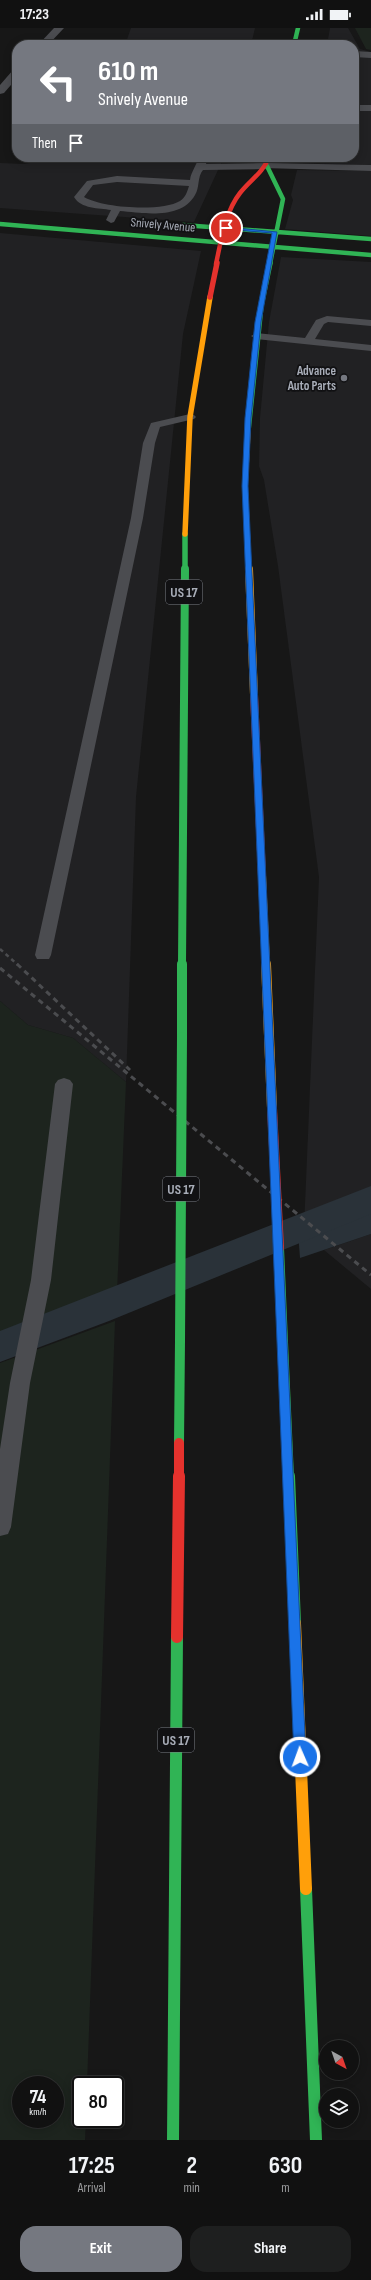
<!DOCTYPE html>
<style>
:root{--surface:#111;--page:#1e1f1f;--text:#f1f3f6;--muted:#9c9d9f;--line:#303131;--accent:#757880}
body{margin:0;font-family:"Sofia Sans Condensed",sans-serif;background:var(--page);color:var(--text);height:100vh;display:flex;flex-direction:column;font-size:15px;white-space:nowrap}
*{box-sizing:border-box;margin:0}
p{font-size:13px;color:var(--muted)}
.icon{flex:none;width:22px;height:22px;fill:none;stroke:currentColor;stroke-width:2;stroke-linecap:round;stroke-linejoin:round}
.map{position:relative;height:2112px;overflow:hidden}
.sheet{display:flex;flex-direction:column;background:var(--surface);flex:1}
.sheet>*{flex:none}
.guide{position:absolute;left:12px;top:12px;width:347px;height:122px;border-radius:16px;box-shadow:0 2px 10px #0003,0 0 0 1px var(--line);background:#757880;color:#fff;overflow:hidden}
.needle{width:26px;rotate:140deg}
.controls{position:absolute;left:319px;top:2012px;display:grid;gap:8px}
.controls a{display:grid;place-items:center;width:40px;height:40px;border-radius:50%;background:var(--surface);box-shadow:0 2px 10px #0003,0 0 0 1px var(--line);font-size:20px}
.speed{position:absolute;left:12px;top:2048px;display:flex;gap:8px;font-size:20px;font-weight:700;text-align:center}
.speed>*{display:grid;place-content:center;width:52px;height:52px;border-radius:50%;background:var(--surface);box-shadow:0 2px 10px #0003,0 0 0 1px var(--line);line-height:1}
.speed small{font-size:10px;font-weight:400}
.speed .limit{border:2px solid #111;border-radius:6px;background:#fff;color:#111}
.pin{position:absolute;display:grid;place-items:center;width:34px;height:34px;color:#fff;margin:-17px;border:2px solid #fff;border-radius:50%;box-shadow:0 1px 4px #0007}
.me{position:absolute;width:44px;margin:-22px;rotate:358deg;stroke-linejoin:round;filter:drop-shadow(0 0 3px #0008)}
.turn{display:flex;align-items:center;gap:14px;height:84px;padding:0 20px;font-size:18px}
.turn .icon{width:52px;height:52px;stroke-width:2.5}
.turn b{display:block;font-size:28px;line-height:34px}
.then{display:flex;align-items:center;height:38px;padding:0 20px;background:#0003;gap:8px;font-size:15px}
.eta{display:flex;justify-content:space-evenly;align-items:center;height:68px;text-align:center}
.eta b{font-size:24px;font-weight:700;line-height:28px}
.button{display:flex;gap:8px;margin-top:auto;padding:8px 20px}
.button a{flex:1;height:46px;border-radius:16px;background:var(--accent);color:#fff;font-size:16px;font-weight:700;line-height:46px;text-align:center}
.button a+a{background:var(--page);color:var(--text)}
.status{display:flex;justify-content:space-between;align-items:center;height:28px;padding:0 20px;background:var(--surface);direction:ltr}
.status svg{height:11px;fill:currentColor}
.map>svg:first-child{display:block}
.built{fill:#212123}
.green{fill:#1d241e;fill-rule:evenodd}
.water{fill:#2a3239}
.lines{fill:none;stroke-linecap:round;stroke-linejoin:round}
.canal{fill:#2a3239;fill-rule:evenodd}
.lane{fill:#4b4c50;fill-rule:evenodd}
.street{fill:#4b4c50;fill-rule:evenodd}
.fast-far4{stroke:#30b455;stroke-width:4.5}
.fast-far3{stroke:#30b455;stroke-width:5.5}
.fast-far2{stroke:#30b455;stroke-width:8}
.fast-far1{stroke:#30b455;stroke-width:10}
.fast{stroke:#30b455;stroke-width:12}
.slow-far3{stroke:#ff9f0a;stroke-width:5.5}
.slow-far2{stroke:#ff9f0a;stroke-width:8}
.slow-far1{stroke:#ff9f0a;stroke-width:10}
.slow{stroke:#ff9f0a;stroke-width:12}
.jam-far4{stroke:#e5322d;stroke-width:4.5}
.jam-far3{stroke:#e5322d;stroke-width:5.5}
.jam-far2{stroke:#e5322d;stroke-width:8}
.jam-far1{stroke:#e5322d;stroke-width:10}
.jam{stroke:#e5322d;stroke-width:12}
.rail-far1{stroke:#4b4c4f;stroke-width:2.5;stroke-dasharray:4 3.5;stroke-linecap:butt}
.rail{stroke:#4b4c4f;stroke-width:3;stroke-dasharray:5.5 4.5;stroke-linecap:butt}
.fast-bridge{stroke:#30b455;stroke-width:10}
.jam-bridge{stroke:#e5322d;stroke-width:10}
.route{fill:#1a73e8;stroke:#114b97}
.poi-dot{fill:#757880;stroke:#111113;stroke-width:1.5}
.labels{text-anchor:middle;dominant-baseline:central;stroke-width:3.5;stroke-linejoin:round;paint-order:stroke}
.far-street-label{font-size:13px;fill:#a8adb8;stroke:#111113}
.far-poi-label{font-size:13px;font-weight:bold;fill:#a8adb8;stroke:#111113;text-anchor:end}
.shield{fill:#111113;stroke:#7b7e86;stroke-width:1}
.shield-label{font-size:14px;font-weight:bold;fill:#a8adb8}
</style>
<div class="status"><b>17:23</b><svg viewBox="0 0 49 12"><path d="M0 12V9h3v3zM5 12V6h3v6zM10 12V3h3v9zM15 12V0h3v12zM26 1h20v11H26zM47 4h2v5h-2z"/></svg></div>
<div class="map">
<svg width="371" height="2112" viewBox="0 0 371 2112">
<rect width="100%" height="100%" fill="#171717"/>
<!-- built -->
<path class="built" d="M 131,0 L 255,0 L 251,17 L 125,17 Z
M 330,0 L 348,0 L 360,21 L 371,24 L 354,24 L 354,17 L 327,17 Z
M 354,29 L 371,29 L 371,77 L 354,77 Z
M 354,83 L 371,83 L 371,137 L 298,135 L 300,129 L 354,129 Z
M 61,129 L 224,129 L 194,194 L 0,180 L 0,135 L 24,136 Z
M 297,142 L 371,143 L 371,208 L 285,201 L 293,172 L 291,167 Z
M 0,205 L 201,223 L 183,306 L 136,769 L 126,1054 L 73,1010 L 28,997 L 0,973 Z
M 281,229 L 371,234 L 371,1168 L 352,1184 L 304,1200 L 319,849 L 278,538 L 264,452 L 259,438 L 260,390 L 269,294 Z
M 371,1206 L 371,1261 L 324,1222 Z"/>
<!-- green -->
<path class="green" d="M 355,0 L 371,0 L 371,22 L 366,21 Z
M 0,973 L 28,997 L 73,1010 L 126,1054 L 117,1265 L 0,1306 Z
M 115,1293 L 87,2057 L 81,2057 L 81,2091 L 86,2091 L 85,2112 L 0,2112 L 0,1335 ZM 21,2057 L 55,2057 L 55,2091 L 21,2091 Z"/>
<!-- water -->
<path class="water" d="M 371,1168 L 371,1206 L 300,1230 L 298,1203 L 352,1184 Z"/>
<g class="lines">
<!-- canal -->
<path class="canal" d="M 371,1158 L 371,1186 L 109,1293 L 0,1334 L 0,1303 Z"/>
<!-- lane -->
<path class="lane" d="M 198,129 L 208,129 L 206,136 L 267,135 L 272,138 L 267,141 L 203,142 C 197,149 200,159 195,167 C 181,192 143,185 120,183 L 114,194 L 111,195 L 106,192 L 111,182 C 99,180 81,181 74,169 L 87,153 L 117,148 L 190,152 C 191,143 197,138 198,129 ZM 117,154 L 189,158 C 187,164 186,169 180,173 C 162,184 102,180 84,169 L 93,157 Z
M 327,288 L 371,292 L 371,298 L 328,294 L 324,296 L 315,311 L 371,317 L 371,323 L 256,311 L 251,308 L 256,305 L 305,310 L 316,292 Z
M 190,386 L 194,387 L 196,389 L 194,391 L 160,399 L 155,415 L 143,490 L 51,927 L 49,931 L 37,931 L 35,927 L 131,490 L 143,415 L 151,395 Z
M 64,1050 L 70,1052 L 73,1056 L 51,1252 L 30,1355 L 11,1499 L 8,1506 L 0,1508 L 0,1421 L 10,1355 L 31,1252 L 55,1056 L 58,1052 Z"/>
<!-- street -->
<path class="street" d="M 54,0 L 64,0 L 48,17 L 38,17 Z
M 354,23 L 371,24 L 371,30 L 354,29 Z
M 17,41 L 17,50 L 4,65 L 0,66 L 0,57 L 13,42 Z
M 354,77 L 371,77 L 371,83 L 354,83 Z
M 267,135 L 371,137 L 371,143 L 263,140 L 261,138 Z"/>
<!-- fast-far4 -->
<path class="fast-far4" d="M 294,17 L 298,0
M 267,138 L 283,171 L 270,236
M 0,196 L 371,227
M 183,197 L 371,211"/>
<!-- fast-far3 -->
<path class="fast-far3" d="M 248,403 L 261,278 L 270,235
M 185,542 L 185,506"/>
<!-- fast-far2 -->
<path class="fast-far2" d="M 182,937 L 185,541"/>
<!-- fast-far1 -->
<path class="fast-far1" d="M 182,1009 L 182,936
M 283,1314 L 289,1449
M 179,1415 L 180,1313"/>
<!-- fast -->
<path class="fast" d="M 289,1448 L 295,1595
M 306,1861 L 316,2112
M 173,2112 L 177,1609"/>
<!-- slow-far3 -->
<path class="slow-far3" d="M 248,403 L 245,458 L 249,542
M 185,506 L 190,389 L 210,269"/>
<!-- slow-far2 -->
<path class="slow-far2" d="M 249,541 L 254,667
M 262,847 L 266,937"/>
<!-- slow-far1 -->
<path class="slow-far1" d="M 266,936 L 272,1080"/>
<!-- slow -->
<path class="slow" d="M 295,1595 L 306,1861"/>
<!-- jam-far4 -->
<path class="jam-far4" d="M 216,236 C 221,213 225,184 240,165 C 250,152 263,145 269,129"/>
<!-- jam-far3 -->
<path class="jam-far3" d="M 210,269 L 217,235"/>
<!-- jam-far2 -->
<path class="jam-far2" d="M 254,667 L 262,847"/>
<!-- jam-far1 -->
<path class="jam-far1" d="M 179,1449 L 179,1415"/>
<!-- jam -->
<path class="jam" d="M 177,1609 L 179,1448"/>
<!-- rail-far1 -->
<path class="rail-far1" d="M 0,921 L 18,937"/>
<!-- rail -->
<path class="rail" d="M 17,936 L 130,1042
M 0,940 L 371,1247"/>
<!-- fast-bridge -->
<path class="fast-bridge" d="M 279,1220 L 283,1314
M 180,1313 L 182,1009"/>
<!-- jam-bridge -->
<path class="jam-bridge" d="M 272,1080 L 279,1220"/>
</g>
<!-- route -->
<path class="route" d="M 226,199 L 277,204 L 261,294 L 251,390 L 248,458 L 306,1729 L 305,1733 L 300,1734 L 296,1733 L 294,1729 L 242,458 L 245,390 L 255,294 L 272,205 L 224,201 Z"/>
<!-- markers -->
<circle class="poi-dot" cx="344" cy="350" r="4"/>
<g class="labels">
<!-- far-street labels -->
<g class="far-street-label">
<text transform="translate(163 197) rotate(5)">Snively Avenue</text>
</g>
<!-- far-poi labels -->
<g class="far-poi-label">
<text x="336" y="343">Advance<tspan x="336" dy="15">Auto Parts</tspan></text>
</g>
<!-- shield labels -->
<g class="shield">
<rect x="166" y="552" width="36" height="24" rx="3"/>
<rect x="163" y="1149" width="36" height="24" rx="3"/>
<rect x="158" y="1700" width="36" height="24" rx="3"/>
</g>
<g class="shield-label">
<text x="184" y="564">US 17</text>
<text x="181" y="1161">US 17</text>
<text x="176" y="1712">US 17</text>
</g>
</g>
</svg>
<div class="controls">
<a><svg class="needle" viewBox="-14 -14 28 28"><path d="M0-13l5 13h-10z" fill="#e53935"/><path d="M0 13l5-13h-10z" fill="#9c9d9f"/></svg></a>
<a><svg class="icon" aria-label="layers" viewBox="0 0 24 24"><path d="M12 4l9 5-9 5-9-5zM3 14l9 5 9-5"/></svg></a>
</div>
<div class="speed"><div>74<small>km/h</small></div><div class="limit">80</div></div>
<div class="pin" style="left:226px;top:200px;background:#d93025"><svg class="icon" aria-label="arrive" viewBox="0 0 24 24"><path d="M6 21V4h12l-3 4 3 4H6"/></svg></div>
<svg class="me" style="left:300px;top:1729px" viewBox="-20 -20 40 40"><circle r="17" fill="#1a73e8" stroke="#fff" stroke-width="3"/><path d="M0-11L8 9 0 5-8 9z" fill="#fff"/></svg>
<div class="guide">
<div class="turn"><svg class="icon" aria-label="left" viewBox="0 0 24 24"><path d="M17 20v-9H6M10 6l-5 5 5 5"/></svg><div><b>610 m</b>Snively Avenue</div></div>
<div class="then">Then<svg class="icon" aria-label="arrive" viewBox="0 0 24 24"><path d="M6 21V4h12l-3 4 3 4H6"/></svg></div>
</div>
</div>
<section class="sheet">
<div class="eta">
<div><b>17:25</b><p>Arrival</p></div>
<div><b>2</b><p>min</p></div>
<div><b>630</b><p>m</p></div>
</div>
<div class="button"><a>Exit</a><a>Share</a></div>
</section>
